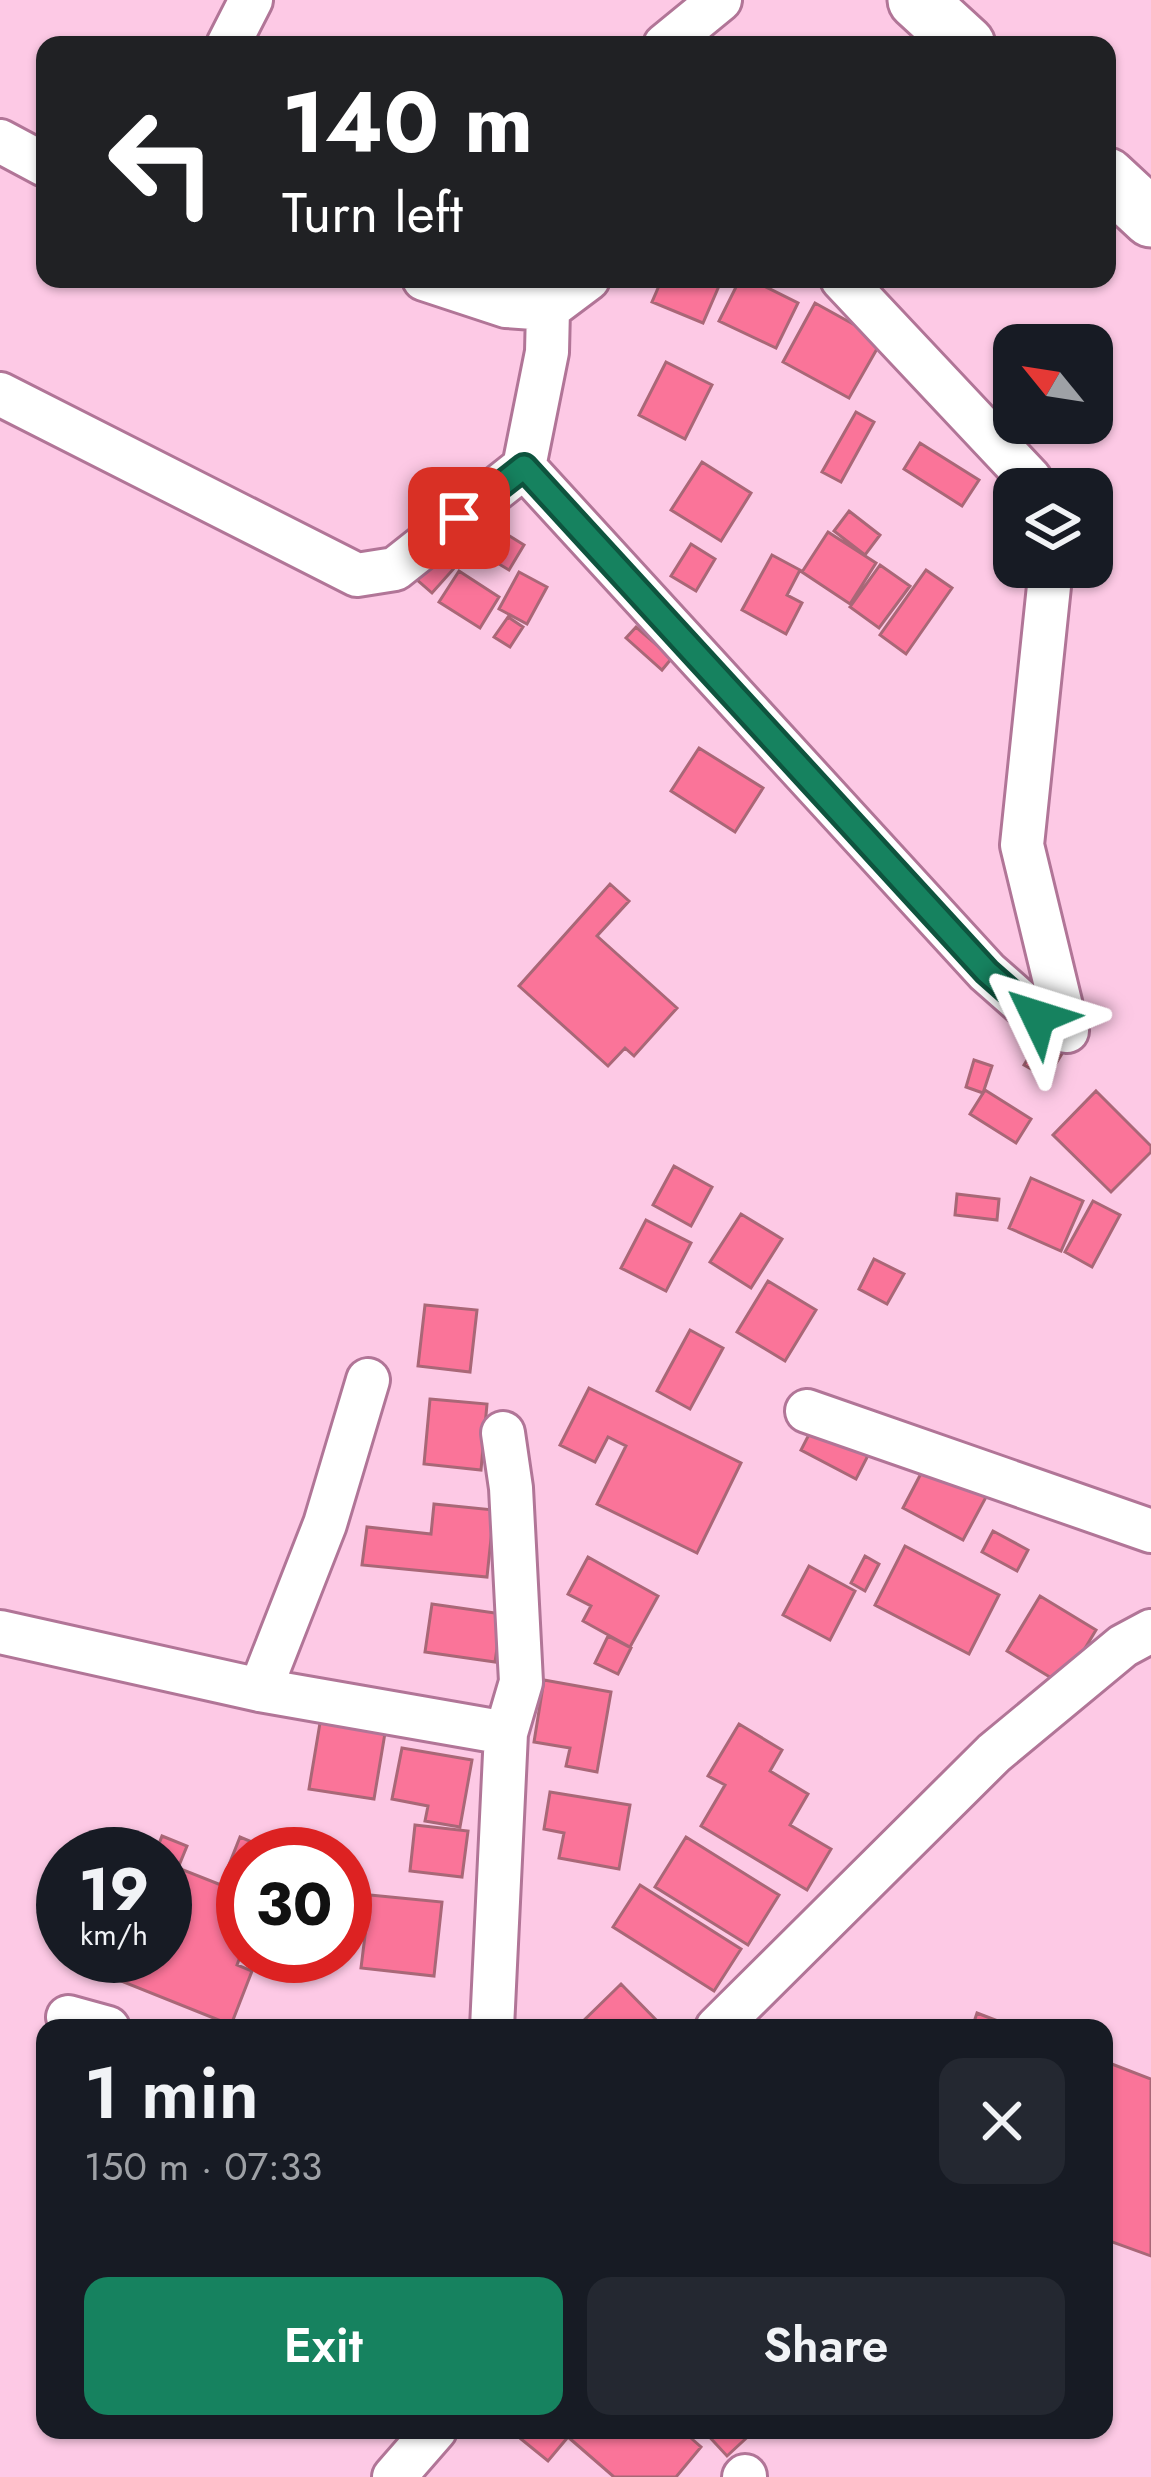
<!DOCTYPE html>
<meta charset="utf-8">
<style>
:root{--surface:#171b24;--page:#242831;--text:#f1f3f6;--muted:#9ea1a6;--accent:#16825f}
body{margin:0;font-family:Jost,sans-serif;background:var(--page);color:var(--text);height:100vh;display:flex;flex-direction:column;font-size:45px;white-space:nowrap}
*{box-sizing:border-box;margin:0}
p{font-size:39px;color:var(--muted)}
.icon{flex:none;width:66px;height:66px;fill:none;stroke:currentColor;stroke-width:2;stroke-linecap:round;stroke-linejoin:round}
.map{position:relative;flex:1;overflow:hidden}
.sheet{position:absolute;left:36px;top:2019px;width:1077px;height:420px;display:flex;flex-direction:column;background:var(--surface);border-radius:24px;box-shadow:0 3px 9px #0004}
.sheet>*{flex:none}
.guide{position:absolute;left:36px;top:36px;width:1080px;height:252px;border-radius:24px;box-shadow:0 3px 9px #0004;background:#202124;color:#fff;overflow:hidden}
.needle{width:78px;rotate:300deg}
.controls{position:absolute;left:993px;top:324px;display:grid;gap:24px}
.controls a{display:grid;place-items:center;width:120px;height:120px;border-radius:24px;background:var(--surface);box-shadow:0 3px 9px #0004;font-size:60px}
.speed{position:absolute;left:36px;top:1827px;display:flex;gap:24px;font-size:60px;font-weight:700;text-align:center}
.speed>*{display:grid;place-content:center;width:156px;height:156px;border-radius:50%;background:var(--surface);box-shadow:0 3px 9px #0004;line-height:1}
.speed small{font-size:30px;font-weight:400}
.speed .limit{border:18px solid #d22;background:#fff;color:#111}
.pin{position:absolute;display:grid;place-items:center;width:102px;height:102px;color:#fff;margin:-51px;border-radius:24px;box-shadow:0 6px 18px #0006}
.me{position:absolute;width:132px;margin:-66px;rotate:311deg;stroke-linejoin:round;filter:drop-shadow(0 0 9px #0008)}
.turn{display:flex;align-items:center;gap:42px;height:252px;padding:0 48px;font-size:54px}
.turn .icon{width:156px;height:156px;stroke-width:2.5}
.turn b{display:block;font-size:84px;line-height:102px}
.round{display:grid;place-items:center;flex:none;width:126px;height:126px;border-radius:24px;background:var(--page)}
.summary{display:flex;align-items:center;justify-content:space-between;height:204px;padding:0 48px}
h1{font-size:72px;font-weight:600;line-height:90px}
.cta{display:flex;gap:24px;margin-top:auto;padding:24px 48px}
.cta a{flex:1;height:138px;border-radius:24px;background:var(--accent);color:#fff;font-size:48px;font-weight:600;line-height:138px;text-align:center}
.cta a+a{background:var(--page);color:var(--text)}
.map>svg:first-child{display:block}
.building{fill:#fa7499;stroke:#a96777;stroke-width:3}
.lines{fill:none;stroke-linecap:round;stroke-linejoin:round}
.street-casing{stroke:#b17597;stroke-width:48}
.secondary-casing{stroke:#b17597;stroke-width:63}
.street{stroke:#fff;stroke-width:42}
.secondary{stroke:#fff;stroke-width:57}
.route-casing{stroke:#0e543e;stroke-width:30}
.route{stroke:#16825f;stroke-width:21}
</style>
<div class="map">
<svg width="1151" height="2477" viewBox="0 0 1151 2477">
<rect width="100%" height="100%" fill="#fdc9e5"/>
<!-- building -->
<path class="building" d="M 662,279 L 722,279 L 703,323 L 652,302 Z
M 740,279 L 750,279 L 798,303 L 776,348 L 719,321 Z
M 815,303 L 882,340 L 849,398 L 783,362 Z
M 666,362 L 712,385 L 685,439 L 639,415 Z
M 856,412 L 874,422 L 841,482 L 822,472 Z
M 920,443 L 979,480 L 962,506 L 904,469 Z
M 702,462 L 751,493 L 721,541 L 671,510 Z
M 849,511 L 880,535 L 865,555 L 834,531 Z
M 479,517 L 524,545 L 509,570 L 464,543 Z
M 828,532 L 876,563 L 850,604 L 802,572 Z
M 691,544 L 715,559 L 696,591 L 671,576 Z
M 440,550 L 457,565 L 432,593 L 415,578 Z
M 772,555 L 800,570 L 787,595 L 802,603 L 786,634 L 742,610 Z
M 880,565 L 910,586 L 879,628 L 850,607 Z
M 926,570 L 952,588 L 906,654 L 880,635 Z
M 459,571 L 499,597 L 480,628 L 439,602 Z
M 519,572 L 547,587 L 527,624 L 499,609 Z
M 508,617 L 523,627 L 510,647 L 494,637 Z
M 636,627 L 672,658 L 662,670 L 626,638 Z
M 699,748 L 763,788 L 735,832 L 671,791 Z
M 610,884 L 629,901 L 597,936 L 677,1008 L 634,1056 L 625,1048 L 608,1066 L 519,986 Z
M 1045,1031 L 1068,1044 L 1047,1078 L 1024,1065 Z
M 974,1060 L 992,1066 L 983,1093 L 966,1087 Z
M 985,1090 L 1031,1119 L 1016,1143 L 970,1114 Z
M 1096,1091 L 1151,1146 L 1151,1152 L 1111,1192 L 1053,1135 Z
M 674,1166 L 712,1187 L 691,1226 L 653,1205 Z
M 1031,1178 L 1083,1201 L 1061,1251 L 1009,1228 Z
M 957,1194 L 999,1199 L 997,1220 L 955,1215 Z
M 1093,1201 L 1120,1215 L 1092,1267 L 1065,1252 Z
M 741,1214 L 782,1239 L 751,1288 L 710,1262 Z
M 646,1220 L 691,1243 L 666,1291 L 621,1268 Z
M 874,1259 L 904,1274 L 887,1304 L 859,1289 Z
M 768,1281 L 816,1310 L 785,1361 L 737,1332 Z
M 425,1305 L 477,1310 L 470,1372 L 418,1366 Z
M 690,1330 L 723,1348 L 690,1409 L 657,1391 Z
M 589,1388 L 741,1463 L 697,1553 L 597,1504 L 626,1446 L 608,1437 L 595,1462 L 560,1445 Z
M 430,1399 L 487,1404 L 481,1470 L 424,1464 Z
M 823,1407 L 878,1436 L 856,1479 L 801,1450 Z
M 939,1439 L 1000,1471 L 963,1540 L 903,1508 Z
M 434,1504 L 494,1510 L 487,1577 L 362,1565 L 367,1527 L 431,1534 Z
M 993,1531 L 1028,1550 L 1017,1571 L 982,1552 Z
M 905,1546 L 999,1595 L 969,1654 L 875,1605 Z
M 865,1556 L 879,1564 L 865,1591 L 851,1583 Z
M 588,1557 L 658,1596 L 630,1647 L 583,1621 L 591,1606 L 568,1594 Z
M 809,1566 L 855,1591 L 830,1640 L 783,1615 Z
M 1040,1596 L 1096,1630 L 1063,1685 L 1007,1651 Z
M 432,1604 L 502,1614 L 495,1662 L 425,1652 Z
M 608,1636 L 631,1648 L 618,1674 L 595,1663 Z
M 544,1680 L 611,1692 L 597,1772 L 566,1766 L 570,1748 L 534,1742 Z
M 321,1717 L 386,1727 L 374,1799 L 309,1789 Z
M 739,1724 L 782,1750 L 770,1771 L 808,1794 L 790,1825 L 831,1849 L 807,1890 L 701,1826 L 725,1785 L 708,1776 Z
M 402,1748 L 472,1760 L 460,1827 L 425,1821 L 428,1806 L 392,1799 Z
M 550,1792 L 630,1805 L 619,1869 L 559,1858 L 564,1833 L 544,1829 Z
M 415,1825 L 468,1831 L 462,1877 L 410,1871 Z
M 162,1836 L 187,1846 L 178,1868 L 221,1885 L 240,1837 L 281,1854 L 243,1854 L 243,1949 L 237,1965 L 252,1971 L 231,2025 L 106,1975 L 114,1956 L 165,1956 L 165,1854 L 155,1854 Z
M 686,1837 L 779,1895 L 748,1945 L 655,1887 Z
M 640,1885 L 741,1949 L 714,1991 L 613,1927 Z
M 370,1895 L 442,1902 L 434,1976 L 361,1968 Z
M 621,1984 L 664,2028 L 576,2028 Z
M 977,2013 L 1016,2028 L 972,2028 Z
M 1104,2061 L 1151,2079 L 1151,2256 L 1104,2239 Z
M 528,2430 L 700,2430 L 692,2439 L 701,2447 L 676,2477 L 614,2477 L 568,2437 L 548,2461 L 521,2439 Z
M 703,2430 L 755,2430 L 727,2456 Z"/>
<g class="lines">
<!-- street casing -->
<g class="street-casing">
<path id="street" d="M 228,45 L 251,0
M 665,45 L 720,0
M 0,141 L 45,165
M 424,279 L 506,306 L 548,309 L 588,279
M 842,279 L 1030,479 L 1033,489
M 0,394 L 357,575 L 395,569 L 524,467 L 547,352 L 548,309
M 524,467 L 987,972 L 1038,1017 L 1067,1031 L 1022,845 L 1051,567
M 807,1411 L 1151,1531
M 0,1632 L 260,1690 L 506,1733
M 260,1690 L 325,1524 L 368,1380
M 68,2017 L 108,2028
M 492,2028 L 506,1733 L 521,1682 L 511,1488 L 503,1433
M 717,2028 L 994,1753 L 1123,1646 L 1151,1631
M 394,2477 L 435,2430
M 744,2477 L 745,2476"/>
</g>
<!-- secondary casing -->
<g class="secondary-casing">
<path id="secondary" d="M 917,0 L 966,45
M 1107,177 L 1151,218"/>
</g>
<!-- street -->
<use href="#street" class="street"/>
<!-- secondary -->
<use href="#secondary" class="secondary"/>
</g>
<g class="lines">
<!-- route casing -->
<g class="route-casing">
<path id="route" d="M 459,518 L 524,467 L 987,972 L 1038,1017"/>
</g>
<!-- route -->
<use href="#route" class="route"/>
</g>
</svg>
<div class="controls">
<a><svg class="needle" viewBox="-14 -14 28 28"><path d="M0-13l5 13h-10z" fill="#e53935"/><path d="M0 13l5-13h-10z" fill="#9ea1a6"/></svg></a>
<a><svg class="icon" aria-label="layers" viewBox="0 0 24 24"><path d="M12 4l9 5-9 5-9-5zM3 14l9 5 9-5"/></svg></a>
</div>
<div class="speed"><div>19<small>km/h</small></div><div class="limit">30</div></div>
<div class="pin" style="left:459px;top:518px;background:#d93025"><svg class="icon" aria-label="arrive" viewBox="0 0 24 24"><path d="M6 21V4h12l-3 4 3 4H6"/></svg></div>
<svg class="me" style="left:1038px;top:1017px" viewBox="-20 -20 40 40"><path d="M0-17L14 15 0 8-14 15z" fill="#16825f" stroke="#fff" stroke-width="4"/></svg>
<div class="guide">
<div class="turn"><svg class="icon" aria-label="left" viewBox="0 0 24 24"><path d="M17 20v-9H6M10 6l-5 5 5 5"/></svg><div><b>140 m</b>Turn left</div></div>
</div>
<section class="sheet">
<div class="summary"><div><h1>1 min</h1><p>150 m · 07:33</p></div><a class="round"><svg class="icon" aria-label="close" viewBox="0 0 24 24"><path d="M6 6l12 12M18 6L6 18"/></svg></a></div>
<div class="cta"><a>Exit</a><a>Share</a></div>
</section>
</div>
